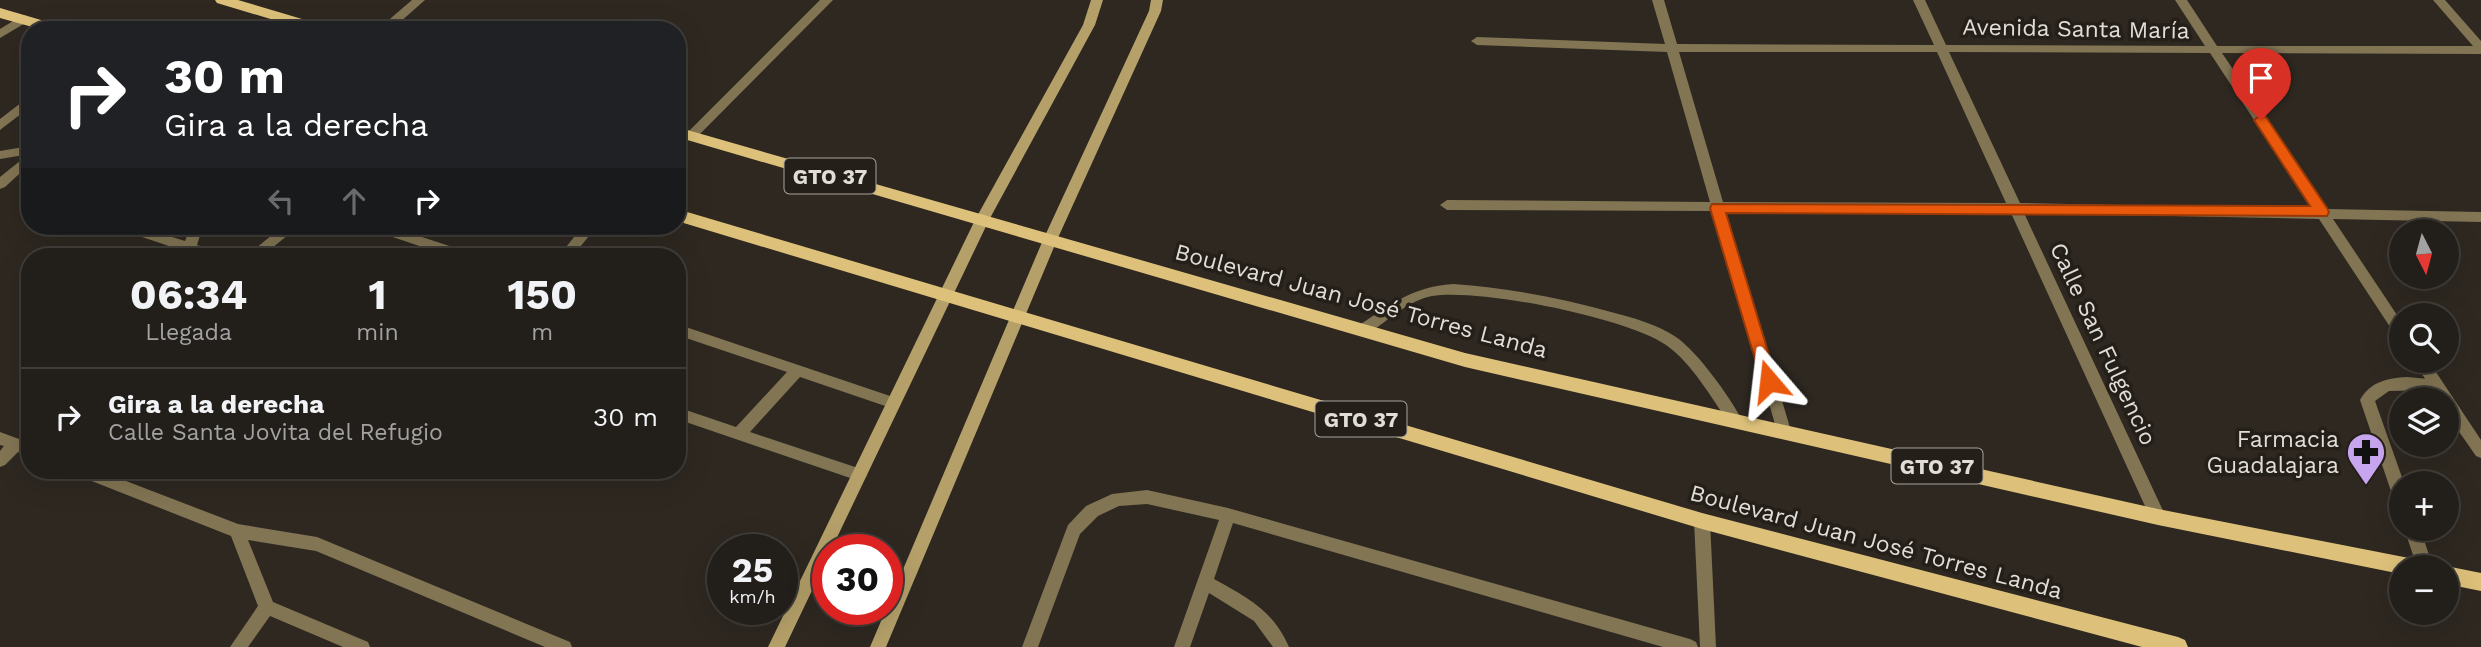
<!DOCTYPE html>
<html lang="es">
<meta charset="utf-8">
<style>
:root{--surface:#221e19;--page:#2e2b26;--text:#f1f3f6;--muted:#a2a2a2;--line:#3f3c38}
body{margin:0;font-family:"Work Sans",sans-serif;background:var(--page);color:var(--text);height:100vh;display:flex;flex-direction:column;font-size:26px;white-space:nowrap}
*{box-sizing:border-box;margin:0}
p{font-size:23px;color:var(--muted)}
.icon{flex:none;width:38px;height:38px;fill:none;stroke:currentColor;stroke-width:2;stroke-linecap:round;stroke-linejoin:round}
.map{position:relative;flex:1;overflow:hidden}
.panel{position:absolute;left:21px;top:248px;width:665px;height:231px;display:flex;flex-direction:column;background:var(--surface);border-radius:28px;box-shadow:0 7px 28px #0002,0 0 0 2px var(--line)}
.panel>*{flex:none}
.guide{position:absolute;left:21px;top:21px;width:665px;height:214px;border-radius:28px;box-shadow:0 7px 28px #0002,0 0 0 2px var(--line);background:#202124;color:#fff;overflow:hidden}
.needle{width:46px;rotate:174deg}
.fabs{position:absolute;left:2389px;top:219px;display:grid;gap:14px}
.fabs a{display:grid;place-items:center;width:70px;height:70px;border-radius:50%;background:var(--surface);box-shadow:0 7px 28px #0002,0 0 0 2px var(--line);font-size:35px}
.speed{position:absolute;left:707px;top:534px;display:flex;gap:14px;font-size:35px;font-weight:700;text-align:center}
.speed>*{display:grid;place-content:center;width:91px;height:91px;border-radius:50%;background:var(--surface);box-shadow:0 7px 28px #0002,0 0 0 2px var(--line);line-height:1}
.speed small{font-size:18px;font-weight:400}
.speed .limit{border:10px solid #d22;background:#fff;color:#111}
.pin{position:absolute;display:grid;place-items:center;width:60px;height:60px;color:#fff;margin:-72px -30px;border-radius:50% 50% 50% 0;rotate:-45deg;box-shadow:0 0 7px #0007}
.pin .icon{rotate:45deg}
.me{position:absolute;width:77px;margin:-38px;rotate:343deg;stroke-linejoin:round;filter:drop-shadow(0 0 5px #0008)}
.turn{display:flex;align-items:center;gap:24px;height:147px;padding:0 28px;font-size:32px}
.turn .icon{width:91px;height:91px;stroke-width:2.5}
.turn b{display:block;font-size:49px;line-height:60px}
.lanes{display:flex;align-items:center;height:66px;padding:0 28px;background:#0003;justify-content:center;gap:35px;direction:ltr}
.lanes .off{opacity:.35}
.eta{display:flex;justify-content:space-evenly;align-items:center;height:119px;text-align:center}
.eta b{font-size:42px;font-weight:700;line-height:49px}
ul{padding:0;list-style:none}
li{display:flex;align-items:center;gap:21px;height:98px;padding:0 28px;border-top:2px solid var(--line)}
li div{flex:1}
li b{display:block;font-size:26px}
li em{font-style:normal}
.map>svg:first-child{display:block}
.lines{fill:none;stroke-linecap:round;stroke-linejoin:round}
.lane{fill:#827554;fill-rule:evenodd}
.street{fill:#827554;fill-rule:evenodd}
.secondary{fill:#b5a069;fill-rule:evenodd}
.primary{fill:#ddc17a;fill-rule:evenodd}
.route{fill:#ea580c;stroke:#983908;stroke-width:2}
.labels{text-anchor:middle;dominant-baseline:central;stroke-width:7;stroke-linejoin:round;paint-order:stroke}
.shield{fill:#241f18;stroke:#a8a59f;stroke-width:2}
.shield-label{font-size:21px;font-weight:bold;fill:#e1ded9}
.street-label{font-size:23px;fill:#e1ded9;stroke:#241f18}
.poi-label{font-size:23px;fill:#e1ded9;stroke:#241f18;text-anchor:end}
</style>
<div class="map">
<svg width="2481" height="647" viewBox="0 0 2481 647">
<rect width="100%" height="100%" fill="#2e2821"/>
<g class="lines">
<!-- lane -->
<path class="lane" d="M 412,0 L 425,0 L 391,30 L 377,30 Z
M 820,0 L 833,0 L 695,139 L 687,139 L 685,136 L 687,133 Z
M 23,15 L 27,16 L 27,22 L 0,38 L 0,29 Z
M 30,146 L 30,154 L 0,159 L 0,151 Z
M 116,226 L 137,226 L 185,241 L 191,226 L 203,226 L 197,245 L 222,253 L 224,257 L 202,257 L 118,229 Z
M 283,226 L 299,226 L 261,257 L 245,257 Z
M 367,226 L 388,226 L 471,253 L 473,257 L 452,257 L 369,229 Z
M 583,226 L 597,226 L 572,257 L 558,257 Z
M 1453,284 C 1507,288 1559,297 1611,312 C 1633,318 1657,324 1676,337 C 1697,351 1730,397 1742,420 L 1740,424 L 1735,426 L 1730,424 C 1711,398 1693,364 1666,345 C 1627,318 1480,288 1432,296 C 1409,300 1387,321 1368,334 L 1358,334 L 1356,330 L 1358,326 C 1391,304 1412,287 1453,284 Z
M 677,324 L 899,399 L 901,403 L 899,407 L 894,409 L 800,377 L 750,432 L 864,470 L 867,475 L 864,480 L 859,481 L 677,419 L 677,407 L 736,427 L 787,372 L 677,335 Z
M 2407,377 L 2440,380 L 2442,384 L 2440,388 L 2435,390 L 2389,391 L 2375,401 L 2404,483 L 2401,483 L 2401,504 L 2396,502 L 2393,497 L 2360,400 C 2370,382 2387,378 2407,377 Z
M 1147,490 L 1228,508 L 1690,639 L 1696,642 L 1698,647 L 1663,647 L 1233,523 L 1214,579 C 1248,598 1273,610 1289,647 L 1273,647 L 1254,621 L 1209,593 L 1190,647 L 1174,647 L 1219,520 L 1147,504 L 1119,506 L 1098,516 L 1080,534 L 1038,647 L 1022,647 L 1068,525 L 1086,506 L 1112,494 Z
M 1702,514 L 1708,516 L 1710,521 L 1716,647 L 1700,647 L 1694,521 L 1696,516 Z
M 2404,528 L 2420,528 L 2433,567 L 2417,567 Z"/>
<!-- street -->
<path class="street" d="M 1652,0 L 1664,0 L 1677,44 L 1934,45 L 1913,0 L 1925,0 L 1946,45 L 2205,46 L 2175,0 L 2187,0 L 2217,46 L 2473,46 L 2433,0 L 2445,0 L 2481,41 L 2481,54 L 2222,53 L 2327,209 L 2481,212 L 2481,222 L 2333,219 L 2401,321 L 2401,337 L 2396,336 L 2319,219 L 2024,213 L 2166,517 L 2164,522 L 2158,524 L 2152,522 L 2150,517 L 2011,213 L 1726,211 L 1791,431 L 1789,435 L 1784,437 L 1779,435 L 1777,431 L 1713,211 L 1447,210 L 1440,205 L 1447,200 L 1710,202 L 1667,52 L 1477,45 L 1471,41 L 1477,37 L 1665,44 ZM 1679,52 L 1937,52 L 2006,203 L 1723,202 ZM 1949,52 L 2210,53 L 2313,209 L 2020,203 Z
M 30,96 L 30,107 L 0,130 L 0,119 Z
M 30,153 L 30,164 L 5,187 L 0,189 L 0,177 Z
M 2413,360 L 2428,360 L 2481,440 L 2481,458 L 2476,456 L 2446,413 L 2446,399 L 2438,399 Z
M 0,432 L 30,443 L 30,456 L 18,452 L 5,465 L 0,467 L 0,451 L 4,446 L 0,445 Z
M 77,471 L 100,471 L 238,524 L 317,537 L 570,642 L 572,647 L 545,647 L 316,551 L 248,540 L 273,602 L 368,642 L 370,647 L 343,647 L 270,616 L 248,647 L 230,647 L 258,606 L 231,536 L 79,476 Z"/>
<!-- secondary -->
<path class="secondary" d="M 1091,0 L 1103,0 L 1095,25 L 989,220 L 831,550 L 828,550 L 828,557 L 785,647 L 768,647 L 975,220 L 1083,25 Z
M 1151,0 L 1163,0 L 1161,11 L 1057,240 L 886,647 L 870,647 L 1043,240 L 1149,11 Z"/>
<!-- primary -->
<path class="primary" d="M 215,0 L 238,0 L 329,27 L 331,30 L 307,30 L 217,3 Z
M 0,8 L 65,27 L 67,30 L 43,30 L 0,18 Z
M 677,127 L 1465,353 L 2158,509 L 2409,558 L 2416,561 L 2419,567 L 2401,567 L 2401,574 L 2158,525 L 1465,367 L 677,137 Z
M 677,209 L 1702,513 L 2178,637 L 2185,640 L 2188,647 L 2142,647 L 1702,529 L 677,221 Z
M 2446,566 L 2481,573 L 2481,591 L 2446,584 L 2446,567 L 2443,567 Z"/>
</g>
<!-- route -->
<path class="route" d="M 2261,115 L 2266,117 L 2327,208 L 2329,212 L 2327,216 L 1726,213 L 1777,381 L 1775,386 L 1763,386 L 1710,208 L 1712,204 L 2310,206 L 2254,120 Z"/>
<!-- icons -->
<defs>
<g id="pharmacy-pin" transform="scale(2.0125)"><path d="M0 17L-7.5 6A9.5 9.5 0 1 1 7.5 6Z" fill="#c7a6ef" stroke="#241f18"/><path d="M-2-6h4v4h4v4h-4v4h-4v-4h-4v-4h4Z" fill="#111"/></g>
</defs>
<g fill-rule="evenodd">
<use href="#pharmacy-pin" x="2366" y="452"/>
</g>
<g class="labels">
<!-- shield labels -->
<g class="shield">
<rect x="784.5" y="158.5" width="91" height="35" rx="5"/>
<rect x="1315.5" y="401.5" width="91" height="35" rx="5"/>
<rect x="1891.5" y="448.5" width="91" height="35" rx="5"/>
</g>
<g class="shield-label">
<text x="830" y="176">GTO 37</text>
<text x="1361" y="419">GTO 37</text>
<text x="1937" y="466">GTO 37</text>
</g>
<!-- street labels -->
<g class="street-label">
<text transform="translate(2076 29) rotate(1)">Avenida Santa María</text>
<text transform="translate(1361 301) rotate(15)">Boulevard Juan José Torres Landa</text>
<text transform="translate(2103 344) rotate(65)">Calle San Fulgencio</text>
<text transform="translate(1876 542) rotate(15)">Boulevard Juan José Torres Landa</text>
</g>
<!-- poi labels -->
<g class="poi-label">
<text x="2339" y="439">Farmacia<tspan x="2339" dy="26">Guadalajara</tspan></text>
</g>
</g>
</svg>
<div class="fabs">
<a><svg class="needle" viewBox="-14 -14 28 28"><path d="M0-13l5 13h-10z" fill="#e53935"/><path d="M0 13l5-13h-10z" fill="#a2a2a2"/></svg></a>
<a><svg class="icon" aria-label="search" viewBox="0 0 24 24"><circle cx="10" cy="10" r="6"/><path d="M15 15l6 6"/></svg></a>
<a><svg class="icon" aria-label="layers" viewBox="0 0 24 24"><path d="M12 4l9 5-9 5-9-5zM3 14l9 5 9-5"/></svg></a>
<a>+</a>
<a>−</a>
</div>
<div class="speed"><div>25<small>km/h</small></div><div class="limit">30</div></div>
<div class="pin" style="left:2261px;top:120px;background:#d93025"><svg class="icon" aria-label="arrive" viewBox="0 0 24 24"><path d="M6 21V4h12l-3 4 3 4H6"/></svg></div>
<svg class="me" style="left:1769px;top:381px" viewBox="-20 -20 40 40"><path d="M0-17L14 15 0 8-14 15z" fill="#ea580c" stroke="#fff" stroke-width="4"/></svg>
<div class="guide">
<div class="turn"><svg class="icon" aria-label="right" viewBox="0 0 24 24"><path d="M7 20v-9h11M14 6l5 5-5 5"/></svg><div><b>30 m</b>Gira a la derecha</div></div>
<div class="lanes"><svg class="icon off" aria-label="left" viewBox="0 0 24 24"><path d="M17 20v-9H6M10 6l-5 5 5 5"/></svg><svg class="icon off" aria-label="ahead" viewBox="0 0 24 24"><path d="M12 20V5M6 11l6-6 6 6"/></svg><svg class="icon" aria-label="right" viewBox="0 0 24 24"><path d="M7 20v-9h11M14 6l5 5-5 5"/></svg></div>
</div>
<section class="panel">
<div class="eta">
<div><b>06:34</b><p>Llegada</p></div>
<div><b>1</b><p>min</p></div>
<div><b>150</b><p>m</p></div>
</div>
<ul>
<li><svg class="icon" aria-label="right" viewBox="0 0 24 24"><path d="M7 20v-9h11M14 6l5 5-5 5"/></svg><div><b>Gira a la derecha</b><p>Calle Santa Jovita del Refugio</p></div><em>30 m</em></li>
</ul>
</section>
</div>
